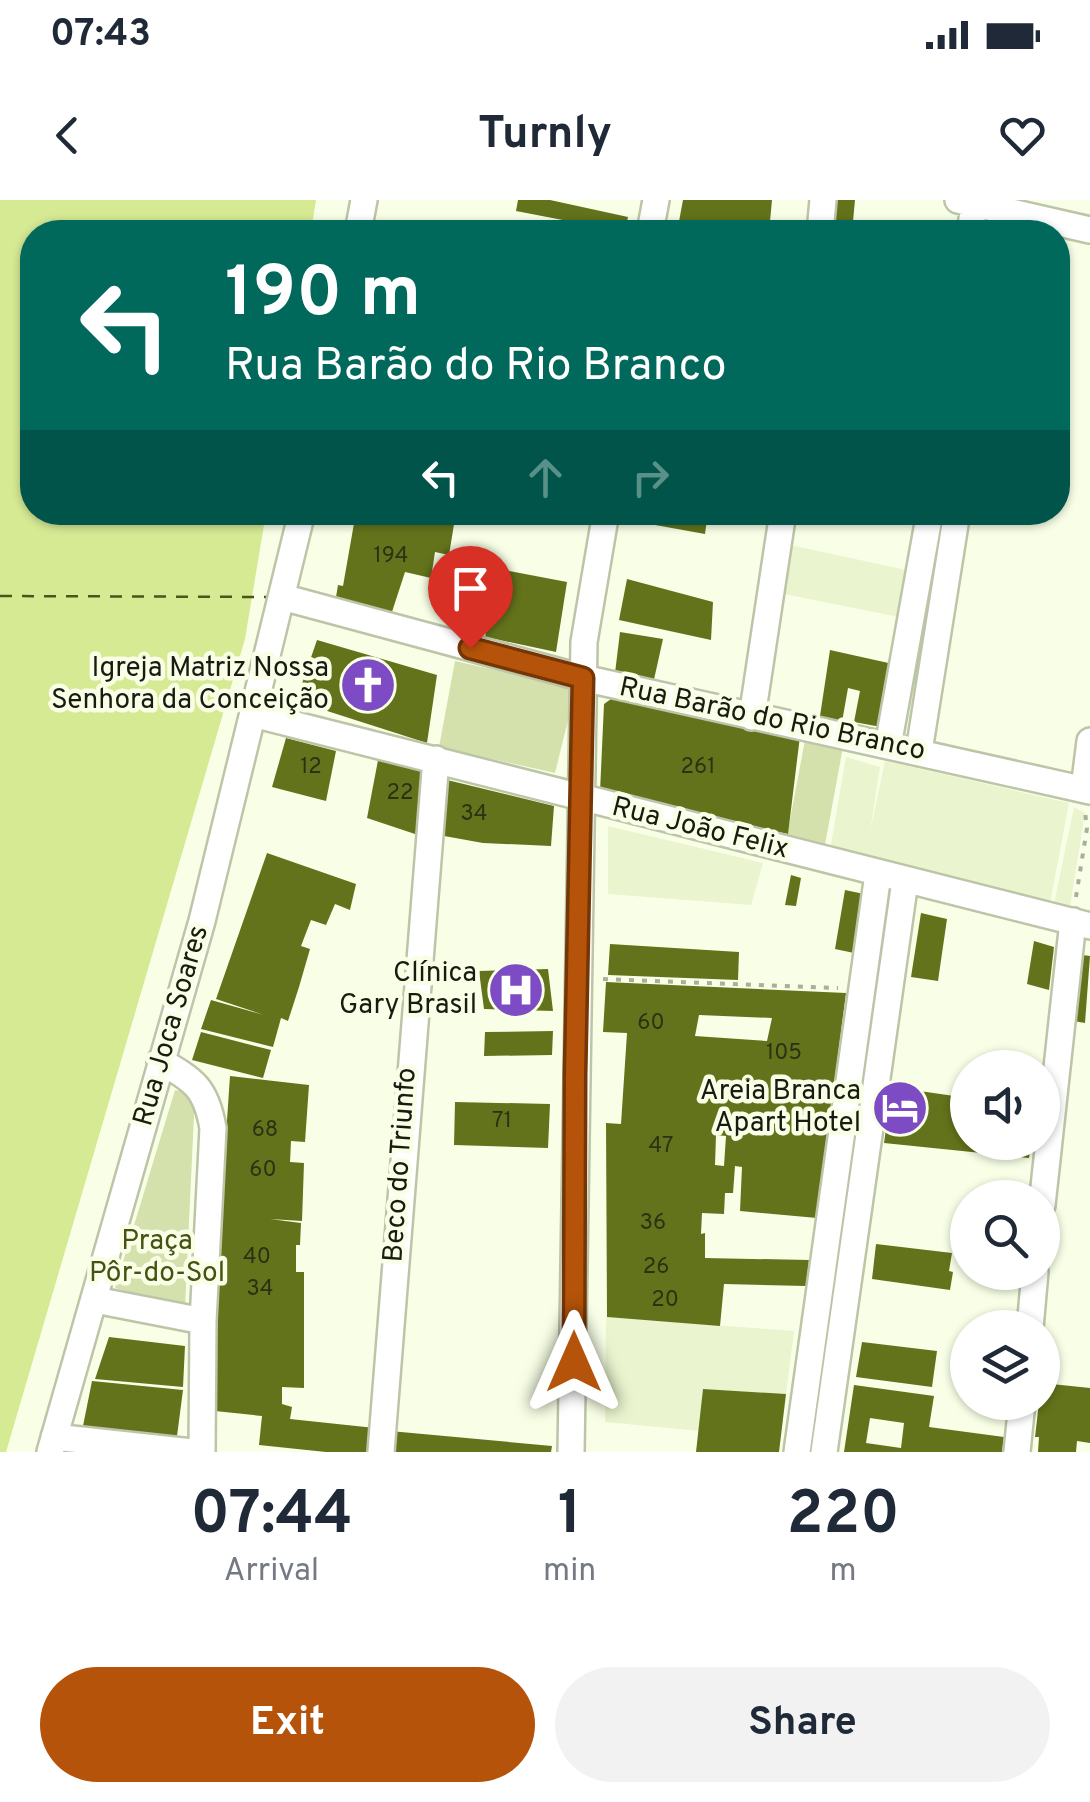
<!DOCTYPE html>
<meta charset="utf-8">
<style>
:root{--surface:#fff;--page:#f2f2f3;--text:#1f2937;--muted:#747a83;--accent:#b45309}
body{margin:0;font-family:Overpass,sans-serif;background:var(--page);color:var(--text);height:100vh;display:flex;flex-direction:column;font-size:38px;white-space:nowrap}
*{box-sizing:border-box;margin:0}
p{font-size:32px;color:var(--muted)}
.icon{flex:none;width:55px;height:55px;fill:none;stroke:currentColor;stroke-width:2;stroke-linecap:round;stroke-linejoin:round}
.map{position:relative;height:1252px;overflow:hidden}
.drawer{display:flex;flex-direction:column;background:var(--surface);flex:1}
.drawer>*{flex:none}
.top-card{position:absolute;left:20px;top:20px;width:1050px;height:305px;border-radius:40px;box-shadow:0 2px 8px #0004;background:#00695c;color:#fff;overflow:hidden}
.controls{position:absolute;left:950px;top:850px;display:grid;gap:20px}
.controls a{display:grid;place-items:center;width:110px;height:110px;border-radius:50%;background:var(--surface);box-shadow:0 2px 8px #0004;font-size:50px}
.pin{position:absolute;display:grid;place-items:center;width:85px;height:85px;color:#fff;margin:-102px -42px;border-radius:50% 50% 50% 0;rotate:-45deg;box-shadow:0 0 10px #0007}
.pin .icon{rotate:45deg}
.me{position:absolute;width:110px;margin:-55px;rotate:0deg;stroke-linejoin:round;filter:drop-shadow(0 0 8px #0008)}
.turn{display:flex;align-items:center;gap:35px;height:210px;padding:0 40px;font-size:45px}
.turn .icon{width:130px;height:130px;stroke-width:2.5}
.turn b{display:block;font-size:70px;line-height:85px}
.lanes{display:flex;align-items:center;height:95px;padding:0 40px;background:#0003;justify-content:center;gap:50px;direction:ltr}
.lanes .off{opacity:.35}
.eta{display:flex;justify-content:space-evenly;align-items:center;height:170px;text-align:center}
.eta b{font-size:60px;font-weight:700;line-height:70px}
.cta{display:flex;gap:20px;margin-top:auto;padding:20px 40px}
.cta a{flex:1;height:115px;border-radius:60px;background:var(--accent);color:#fff;font-size:40px;font-weight:700;line-height:115px;text-align:center}
.cta a+a{background:var(--page);color:var(--text)}
.status{display:flex;justify-content:space-between;align-items:center;height:70px;padding:0 50px;background:var(--surface);direction:ltr}
.status svg{height:28px;fill:currentColor}
header{display:flex;justify-content:space-between;align-items:center;height:130px;padding:0 40px;background:var(--surface);font-size:45px;font-weight:700}
.map>svg:first-child{display:block}
.built{fill:#eaf4cf}
.green{fill:#d4e1ac}
.water{fill:#d6ea94}
.lines{fill:none;stroke-linecap:round;stroke-linejoin:round}
.ferry{stroke:#4a5619;stroke-width:2.5;stroke-dasharray:12 10;stroke-linecap:butt}
.building{fill:#63731b;fill-rule:evenodd}
.minor-casing{stroke:#bdc5a8;stroke-width:30}
.path{stroke:#aaaf9b;stroke-width:4;stroke-dasharray:5 8;stroke-linecap:butt}
.minor{stroke:#fff;stroke-width:25}
.route-casing{stroke:#753606;stroke-width:25}
.route{stroke:#b45309;stroke-width:18}
.labels{text-anchor:middle;dominant-baseline:central;stroke-width:9;stroke-linejoin:round;paint-order:stroke}
.number-label{font-size:22px;fill:#2c3113}
.poi-label{font-size:28px;fill:#191b10;stroke:#f8ffe6;text-anchor:end}
.street-label{font-size:28px;fill:#191b10;stroke:#f8ffe6}
.park-label{font-size:28px;fill:#465113;stroke:#f8ffe6}
</style>
<div class="status"><b>07:43</b><svg viewBox="0 0 49 12"><path d="M0 12V9h3v3zM5 12V6h3v6zM10 12V3h3v9zM15 12V0h3v12zM26 1h20v11H26zM47 4h2v5h-2z"/></svg></div>
<header><svg class="icon" aria-label="back" viewBox="0 0 24 24"><path d="M15 5l-7 7 7 7"/></svg>Turnly<svg class="icon" aria-label="heart" viewBox="0 0 24 24"><path d="M12 20l-8-8c-3-5 5-10 8-4 3-6 11-1 8 4z"/></svg></header>
<div class="map">
<svg width="1090" height="1252" viewBox="0 0 1090 1252">
<rect width="100%" height="100%" fill="#f8ffe6"/>
<!-- built -->
<path class="built" d="M 786,344 L 906,370 L 899,417 L 779,393 Z
M 846,557 L 880,567 L 870,632 L 885,561 L 1069,603 L 1050,703 L 830,650 Z
M 1074,607 L 1085,613 L 1070,707 L 1054,704 Z
M 608,626 L 763,663 L 751,705 L 608,694 Z
M 606,1117 L 794,1131 L 786,1194 L 703,1189 L 700,1231 L 605,1222 Z"/>
<!-- green -->
<path class="green" d="M 455,461 L 576,488 L 555,573 L 439,547 Z
M 805,540 L 843,547 L 824,650 L 786,641 Z
M 175,890 L 195,894 L 185,1107 L 115,1088 Z"/>
<!-- water -->
<path class="water" d="M 0,0 L 316,0 L 311,32 L 32,32 L 32,312 L 266,313 L 245,439 L 6,1252 L 0,1252 Z"/>
<g class="lines">
<!-- ferry -->
<path class="ferry" d="M 0,396 L 268,397"/>
</g>
<!-- building -->
<path class="building" d="M 518,0 L 550,0 L 628,17 L 625,32 L 516,11 Z
M 683,0 L 772,0 L 769,32 L 677,32 Z
M 832,0 L 855,0 L 852,32 L 828,28 Z
M 356,312 L 456,312 L 449,355 L 435,352 L 431,378 L 405,372 L 390,418 L 335,403 L 338,385 L 343,386 Z
M 634,312 L 708,312 L 705,334 L 633,321 Z
M 722,312 L 772,312 L 770,323 Z
M 499,369 L 567,382 L 556,452 L 485,437 Z
M 627,379 L 713,402 L 711,440 L 619,420 Z
M 620,432 L 663,439 L 653,484 L 615,473 Z
M 317,440 L 437,475 L 427,543 L 296,501 Z
M 830,450 L 893,464 L 881,527 L 854,522 L 860,491 L 848,488 L 842,522 L 820,516 Z
M 618,494 L 800,536 L 788,634 L 600,592 L 604,504 Z
M 286,538 L 336,551 L 326,601 L 272,587 Z
M 379,555 L 433,569 L 421,636 L 367,618 Z
M 439,578 L 554,606 L 551,646 L 483,643 L 433,634 Z
M 267,653 L 356,684 L 350,710 L 335,704 L 326,725 L 311,720 L 301,746 L 310,749 L 299,787 L 288,821 L 281,818 L 273,847 L 201,829 L 211,800 L 264,815 L 216,799 Z
M 791,675 L 801,678 L 796,706 L 785,705 Z
M 845,690 L 864,694 L 854,753 L 835,749 Z
M 921,713 L 947,719 L 938,781 L 911,777 Z
M 1034,741 L 1054,747 L 1049,790 L 1027,784 Z
M 610,744 L 739,752 L 738,780 L 608,775 Z
M 1075,754 L 1090,756 L 1085,823 L 1068,820 Z
M 548,769 L 553,811 L 484,809 L 479,771 Z
M 606,782 L 846,793 L 817,1018 L 740,1011 L 742,967 L 735,966 L 733,993 L 725,993 L 724,1014 L 702,1013 L 701,1034 L 705,1033 L 705,1058 L 809,1060 L 806,1086 L 724,1084 L 720,1126 L 607,1117 L 606,923 L 621,924 L 627,833 L 603,832 ZM 699,815 L 772,818 L 767,841 L 695,836 ZM 716,935 L 726,936 L 724,966 L 715,965 Z
M 553,831 L 552,855 L 484,856 L 485,832 Z
M 201,832 L 271,850 L 263,878 L 192,860 Z
M 230,876 L 309,885 L 305,942 L 291,941 L 290,962 L 304,963 L 302,1021 L 270,1019 L 301,1023 L 300,1045 L 296,1045 L 296,1072 L 304,1072 L 304,1188 L 282,1187 L 282,1204 L 292,1207 L 290,1219 L 375,1228 L 372,1252 L 326,1252 L 259,1245 L 262,1216 L 215,1211 L 217,1068 Z
M 892,887 L 968,898 L 964,905 L 968,905 L 968,942 L 1031,942 L 1029,958 L 884,943 Z
M 455,902 L 550,904 L 548,948 L 454,945 Z
M 876,1044 L 952,1053 L 949,1071 L 953,1072 L 950,1090 L 872,1079 Z
M 109,1137 L 185,1146 L 183,1187 L 95,1179 Z
M 862,1142 L 937,1151 L 932,1187 L 856,1177 Z
M 92,1181 L 183,1190 L 177,1236 L 83,1226 Z
M 1042,1183 L 1090,1188 L 1090,1243 L 1077,1241 L 1076,1252 L 1038,1252 L 1039,1237 L 1035,1237 L 1039,1202 L 1042,1202 Z
M 854,1185 L 934,1196 L 929,1227 L 1004,1237 L 1002,1252 L 844,1252 ZM 870,1218 L 904,1223 L 901,1248 L 866,1243 Z
M 703,1189 L 786,1194 L 779,1252 L 696,1252 Z
M 390,1231 L 552,1246 L 551,1252 L 388,1252 Z"/>
<g class="lines">
<!-- minor casing -->
<g class="minor-casing">
<path id="minor" d="M 958,0 L 1090,30
M 358,32 L 364,0
M 650,32 L 656,0
M 820,32 L 823,0
M 970,32 L 975,0
M 282,397 L 583,478 L 1090,591
M 253,514 L 1090,726
M 752,517 L 783,312
M 888,546 L 930,312
M 919,551 L 957,312
M 1084,589 L 1090,541
M 160,861 C 194,880 206,888 213,928 L 203,1121 L 202,1252
M 1042,1005 L 1073,721
M 95,1100 L 203,1121
M 1030,1128 L 1035,1072
M 54,1237 L 192,1252
M 50,1252 L 202,721 L 302,312
M 381,1252 L 436,559
M 571,1252 L 584,442 L 606,312
M 797,1252 L 878,674
M 824,1252 L 905,681
M 1017,1252 L 1022,1202"/>
</g>
<!-- path -->
<path class="path" d="M 1076,697 L 1087,628 L 1085,612
M 603,779 L 838,788"/>
<!-- minor -->
<use href="#minor" class="minor"/>
</g>
<g class="lines">
<!-- route casing -->
<g class="route-casing">
<path id="route" d="M 470,448 L 583,478 L 575,875 L 574,1162"/>
</g>
<!-- route -->
<use href="#route" class="route"/>
</g>
<!-- icons -->
<defs>
<g id="church-disc" transform="scale(2.875)"><circle r="9.5" fill="#7d4bc3" stroke="#f8ffe6"/><path d="M-1.2-6h2.4v3.5h3.3v2.4h-3.3V6h-2.4V-.1h-3.3v-2.4h3.3Z" fill="#fff"/></g>
<g id="hospital-disc" transform="scale(2.875)"><circle r="9.5" fill="#7d4bc3" stroke="#f8ffe6"/><path d="M-5-5h3v3.5h4V-5h3V5h-3V1.5h-4V5h-3Z" fill="#fff"/></g>
<g id="hotel-disc" transform="scale(2.875)"><circle r="9.5" fill="#7d4bc3" stroke="#f8ffe6"/><path d="M-6-4.5h1.5V1H6V5H4.5V3h-9V5H-6ZM-4 0a1.8 1.8 0 1 1 3.6 0ZM.5 0V-2.5h3Q6-2.5 6 0Z" fill="#fff"/></g>
</defs>
<g fill-rule="evenodd">
<use href="#church-disc" x="368" y="485"/>
<use href="#hospital-disc" x="516" y="790"/>
<use href="#hotel-disc" x="900" y="908"/>
</g>
<g class="labels">
<!-- number labels -->
<g class="number-label">
<text x="391" y="356">194</text>
<text x="311" y="567">12</text>
<text x="698" y="567">261</text>
<text x="400" y="593">22</text>
<text x="474" y="614">34</text>
<text x="651" y="823">60</text>
<text x="784" y="853">105</text>
<text x="502" y="921">71</text>
<text x="265" y="930">68</text>
<text x="661" y="946">47</text>
<text x="263" y="970">60</text>
<text x="653" y="1023">36</text>
<text x="257" y="1057">40</text>
<text x="656" y="1067">26</text>
<text x="260" y="1089">34</text>
<text x="665" y="1100">20</text>
</g>
<!-- poi labels -->
<g class="poi-label">
<text x="329" y="469">Igreja Matriz Nossa<tspan x="329" dy="32">Senhora da Conceição</tspan></text>
<text x="477" y="774">Clínica<tspan x="477" dy="32">Gary Brasil</tspan></text>
<text x="861" y="892">Areia Branca<tspan x="861" dy="32">Apart Hotel</tspan></text>
</g>
<!-- street labels -->
<g class="street-label">
<text transform="translate(772 520) rotate(12)">Rua Barão do Rio Branco</text>
<text transform="translate(700 629) rotate(14)">Rua João Felix</text>
<text transform="translate(172 826) rotate(-74)">Rua Joca Soares</text>
<text transform="translate(401 965) rotate(-86)">Beco do Triunfo</text>
</g>
<!-- park labels -->
<g class="park-label">
<text x="157" y="1042">Praça<tspan x="157" dy="32">Pôr-do-Sol</tspan></text>
</g>
</g>
</svg>
<div class="controls">
<a><svg class="icon" aria-label="sound" viewBox="0 0 24 24"><path d="M4 9h4l5-4v14l-5-4H4zM17 9q2 3 0 6"/></svg></a>
<a><svg class="icon" aria-label="search" viewBox="0 0 24 24"><circle cx="10" cy="10" r="6"/><path d="M15 15l6 6"/></svg></a>
<a><svg class="icon" aria-label="layers" viewBox="0 0 24 24"><path d="M12 4l9 5-9 5-9-5zM3 14l9 5 9-5"/></svg></a>
</div>
<div class="pin" style="left:470px;top:448px;background:#d93025"><svg class="icon" aria-label="arrive" viewBox="0 0 24 24"><path d="M6 21V4h12l-3 4 3 4H6"/></svg></div>
<svg class="me" style="left:574px;top:1162px" viewBox="-20 -20 40 40"><path d="M0-17L14 15 0 8-14 15z" fill="#b45309" stroke="#fff" stroke-width="4"/></svg>
<div class="top-card">
<div class="turn"><svg class="icon" aria-label="left" viewBox="0 0 24 24"><path d="M17 20v-9H6M10 6l-5 5 5 5"/></svg><div><b>190 m</b>Rua Barão do Rio Branco</div></div>
<div class="lanes"><svg class="icon" aria-label="left" viewBox="0 0 24 24"><path d="M17 20v-9H6M10 6l-5 5 5 5"/></svg><svg class="icon off" aria-label="ahead" viewBox="0 0 24 24"><path d="M12 20V5M6 11l6-6 6 6"/></svg><svg class="icon off" aria-label="right" viewBox="0 0 24 24"><path d="M7 20v-9h11M14 6l5 5-5 5"/></svg></div>
</div>
</div>
<section class="drawer">
<div class="eta">
<div><b>07:44</b><p>Arrival</p></div>
<div><b>1</b><p>min</p></div>
<div><b>220</b><p>m</p></div>
</div>
<div class="cta"><a>Exit</a><a>Share</a></div>
</section>
